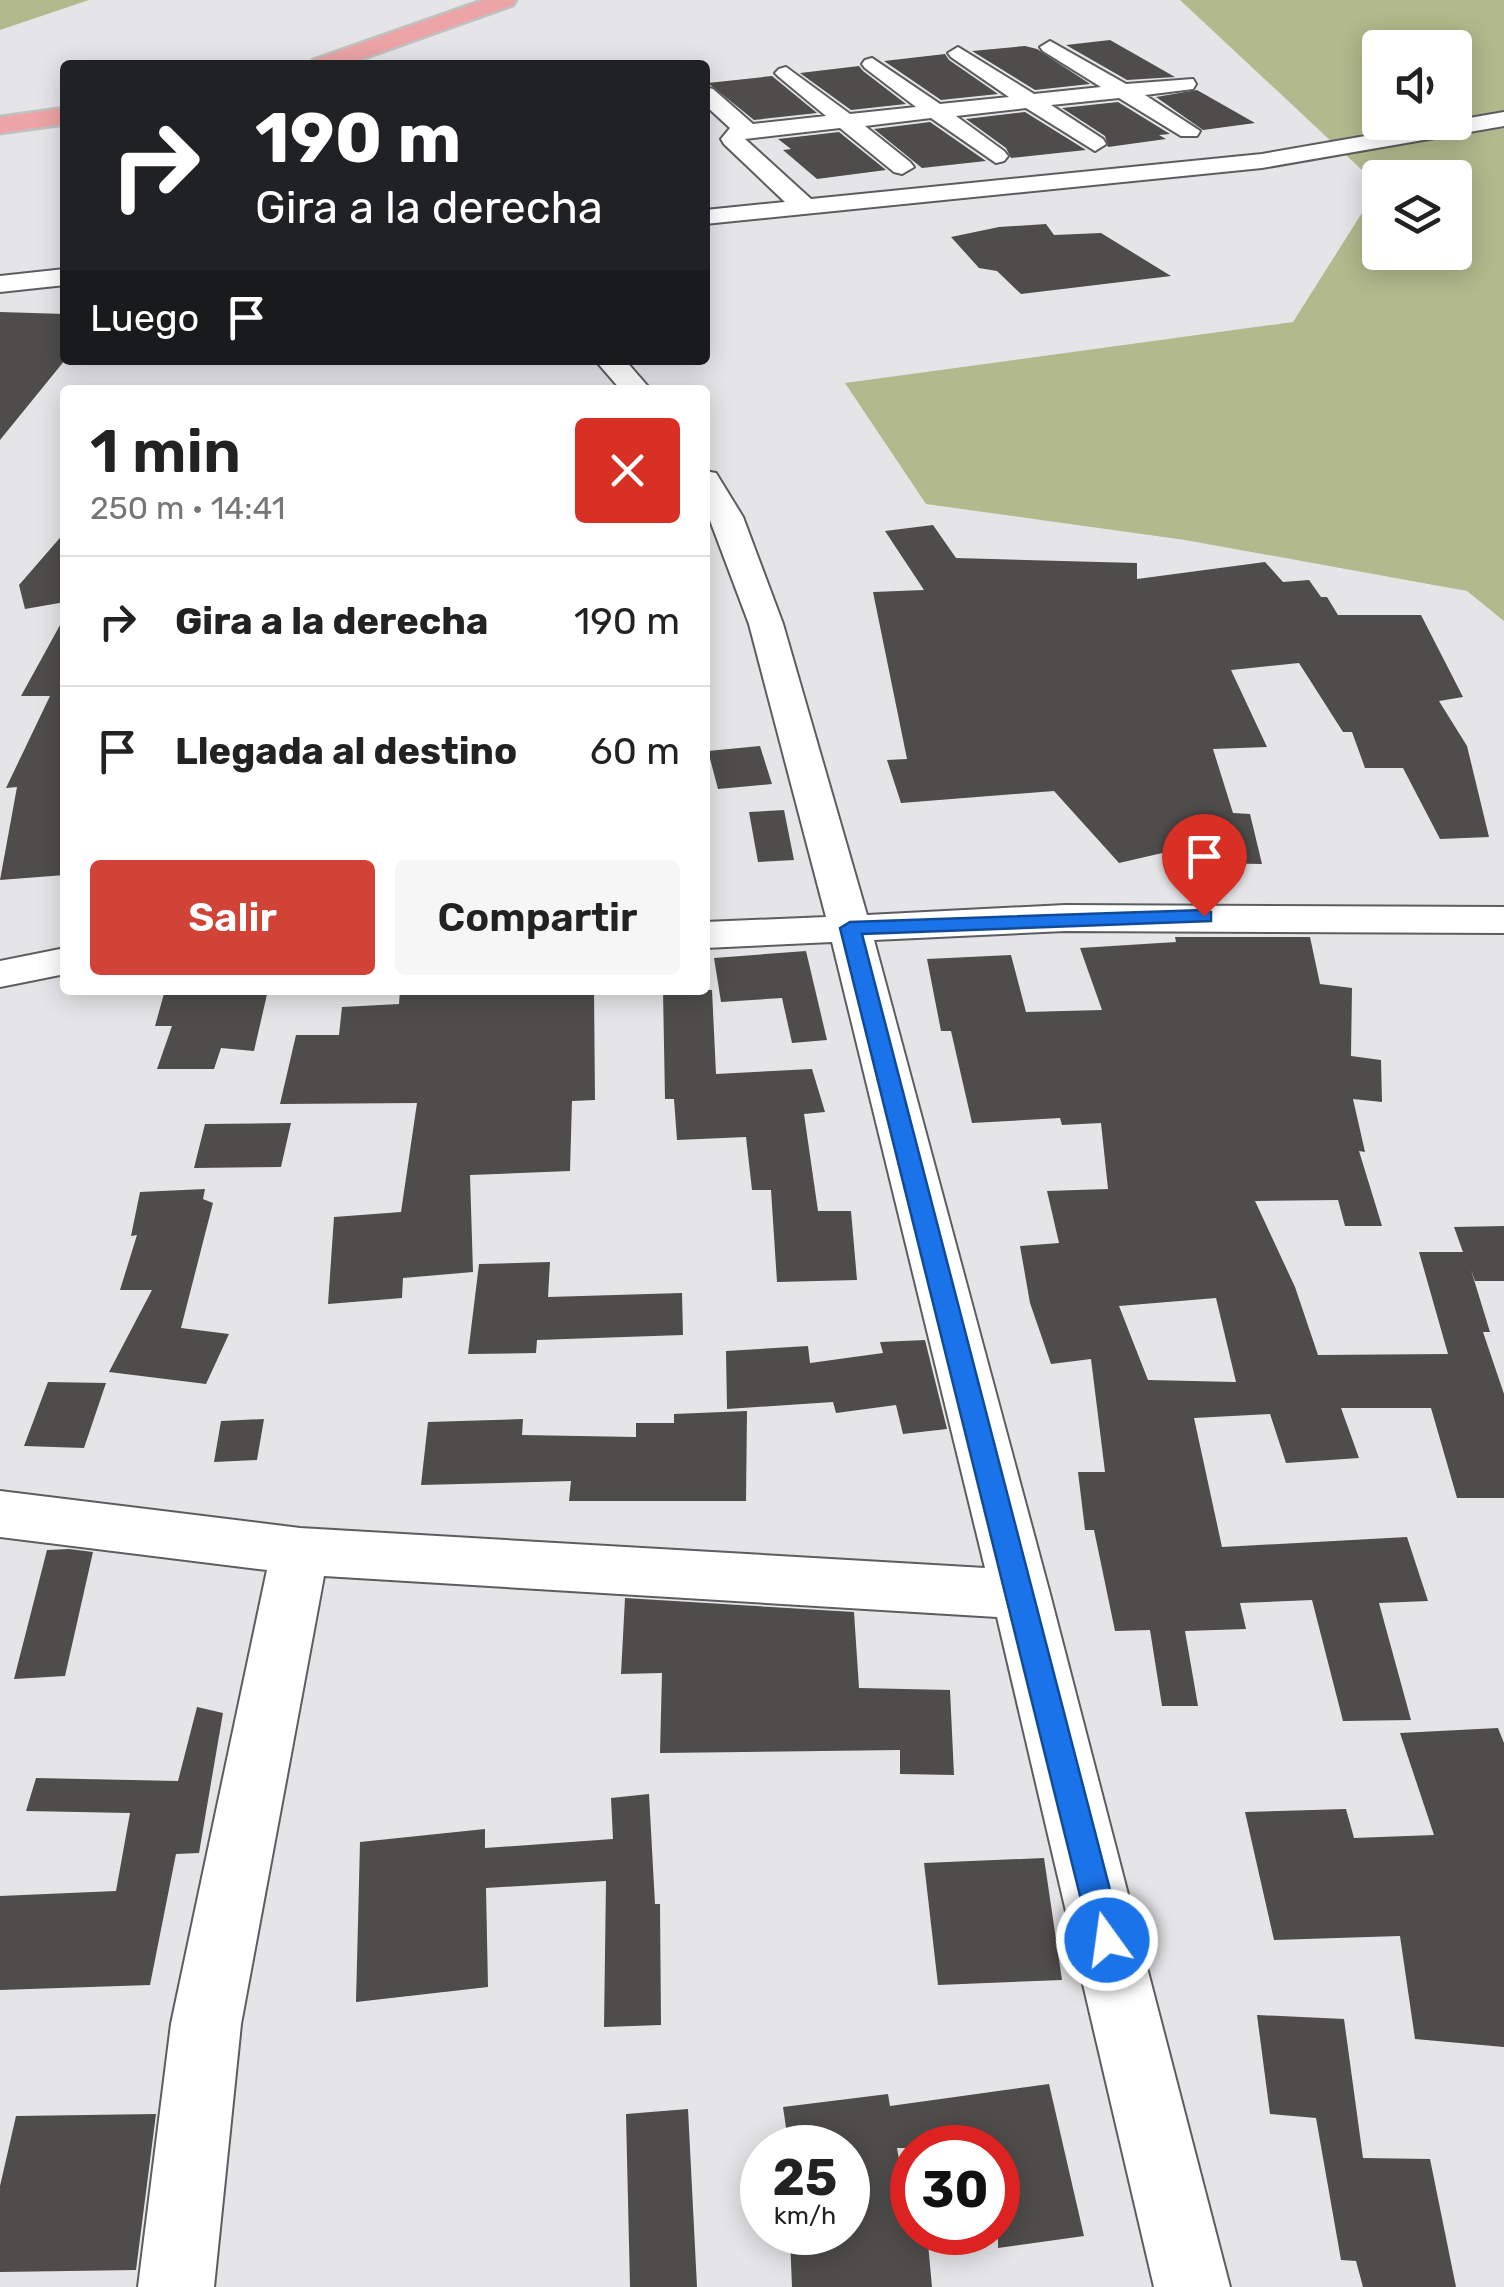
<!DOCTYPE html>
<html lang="es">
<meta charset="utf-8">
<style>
:root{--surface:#fff;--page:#f6f6f6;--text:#222;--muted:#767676;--line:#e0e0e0;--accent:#d14337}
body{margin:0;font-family:Rubik,sans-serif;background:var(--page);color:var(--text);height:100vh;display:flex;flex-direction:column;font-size:38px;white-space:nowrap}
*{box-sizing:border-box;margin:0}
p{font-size:32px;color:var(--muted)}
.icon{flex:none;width:55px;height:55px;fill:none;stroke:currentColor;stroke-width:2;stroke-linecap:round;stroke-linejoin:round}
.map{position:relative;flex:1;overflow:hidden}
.side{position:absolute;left:60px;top:385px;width:650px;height:610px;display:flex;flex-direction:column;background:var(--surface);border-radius:10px;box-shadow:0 5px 25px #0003}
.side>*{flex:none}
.hud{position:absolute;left:60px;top:60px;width:650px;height:305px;border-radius:10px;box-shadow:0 5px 25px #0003;background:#202124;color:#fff;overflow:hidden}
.buttons{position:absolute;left:1362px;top:30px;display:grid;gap:20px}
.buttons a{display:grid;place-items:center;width:110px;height:110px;border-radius:10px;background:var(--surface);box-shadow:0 5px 25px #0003;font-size:50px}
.speed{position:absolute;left:740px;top:2125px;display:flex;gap:20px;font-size:50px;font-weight:700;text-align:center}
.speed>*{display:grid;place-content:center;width:130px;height:130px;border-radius:50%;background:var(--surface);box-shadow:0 5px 25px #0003;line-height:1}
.speed small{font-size:25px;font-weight:400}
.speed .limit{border:15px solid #d22;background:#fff;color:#111}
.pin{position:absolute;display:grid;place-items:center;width:85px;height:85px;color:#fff;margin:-102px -42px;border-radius:50% 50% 50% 0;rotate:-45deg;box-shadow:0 0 10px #0007}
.pin .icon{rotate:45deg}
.me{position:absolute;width:110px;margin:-55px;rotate:346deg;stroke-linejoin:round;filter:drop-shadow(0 0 8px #0008)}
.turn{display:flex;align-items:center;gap:35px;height:210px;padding:0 30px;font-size:45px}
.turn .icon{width:130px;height:130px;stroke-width:2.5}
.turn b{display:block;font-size:70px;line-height:85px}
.then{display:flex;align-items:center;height:95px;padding:0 30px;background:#0003;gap:20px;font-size:38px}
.round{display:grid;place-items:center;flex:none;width:105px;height:105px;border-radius:10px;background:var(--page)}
.headline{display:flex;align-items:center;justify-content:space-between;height:170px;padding:0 30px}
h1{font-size:60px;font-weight:600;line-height:75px}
.cta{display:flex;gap:20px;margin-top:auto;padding:20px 30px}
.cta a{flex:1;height:115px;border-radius:10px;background:var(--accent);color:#fff;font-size:40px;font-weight:600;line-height:115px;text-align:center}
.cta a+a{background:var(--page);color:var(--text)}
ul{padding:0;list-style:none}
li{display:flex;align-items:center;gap:30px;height:130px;padding:0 30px;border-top:2px solid var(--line)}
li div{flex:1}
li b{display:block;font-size:38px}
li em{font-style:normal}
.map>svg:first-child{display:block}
.green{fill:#b2b98c;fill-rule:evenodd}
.building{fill:#4e4d4b;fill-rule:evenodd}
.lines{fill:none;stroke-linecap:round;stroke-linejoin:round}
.minor-casing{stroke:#5c5d5f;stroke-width:4}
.primary-casing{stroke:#c1c1c2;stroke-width:5}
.minor{fill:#fff;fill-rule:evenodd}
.primary{fill:#eca4a6;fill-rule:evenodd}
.route{fill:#1a73e8;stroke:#114b97;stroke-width:2.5}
</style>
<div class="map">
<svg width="1504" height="2287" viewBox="0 0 1504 2287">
<rect width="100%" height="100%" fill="#e5e5e8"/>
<!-- green -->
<path class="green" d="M 0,0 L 89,0 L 0,30 Z
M 1180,0 L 1504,0 L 1504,621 L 1467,591 L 1185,540 L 926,504 L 845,383 L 1293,322 L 1379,186 ZM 1380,48 L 1455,48 L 1455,122 L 1380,122 ZM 1380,178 L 1455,178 L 1455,252 L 1380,252 Z"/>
<!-- building -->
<path class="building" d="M 1110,40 L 1175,77 L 1127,80 L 1066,45 Z
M 1025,46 L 1037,49 L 1090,84 L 1035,90 L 972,51 Z
M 945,54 L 949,60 L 998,94 L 941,100 L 884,61 Z
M 859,66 L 863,71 L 906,104 L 851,110 L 800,73 Z
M 772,76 L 817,113 L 754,120 L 708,83 Z
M 1197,90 L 1255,123 L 1203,130 L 1156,97 Z
M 1118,102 L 1170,134 L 1159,135 L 1166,139 L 1108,147 L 1105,136 L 1062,108 Z
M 1025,112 L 1086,150 L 1011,158 L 1006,148 L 966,119 Z
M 930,122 L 986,161 L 922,168 L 874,129 Z
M 839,132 L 886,170 L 817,179 L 783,150 L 791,149 L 778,139 Z
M 1046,224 L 1054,235 L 1101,233 L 1171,276 L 1021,294 L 997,271 L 979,268 L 951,237 L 999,227 Z
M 0,312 L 65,314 L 65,360 L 0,440 Z
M 933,525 L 956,558 L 1137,563 L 1137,579 L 1265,562 L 1283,582 L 1309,580 L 1321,597 L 1327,597 L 1338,615 L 1421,615 L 1463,697 L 1439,701 L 1467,746 L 1489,837 L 1440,839 L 1403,768 L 1365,768 L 1352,732 L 1343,732 L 1299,663 L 1231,670 L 1267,747 L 1213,749 L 1233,813 L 1250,814 L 1262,864 L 1201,863 L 1197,845 L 1119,863 L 1054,791 L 901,803 L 887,760 L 907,759 L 873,592 L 924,590 L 885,531 Z
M 65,532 L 65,602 L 25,609 L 19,585 Z
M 65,616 L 65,875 L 0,880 L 17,787 L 6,788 L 50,696 L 21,696 Z
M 760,746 L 772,784 L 718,789 L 708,751 Z
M 784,810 L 794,860 L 758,862 L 749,812 Z
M 1175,937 L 1310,937 L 1320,984 L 1352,988 L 1351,1056 L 1381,1060 L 1382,1102 L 1353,1099 L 1365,1152 L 1359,1151 L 1382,1226 L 1345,1226 L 1338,1200 L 1255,1201 L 1295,1287 L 1318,1355 L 1448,1354 L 1419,1252 L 1463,1252 L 1454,1227 L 1504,1226 L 1504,1281 L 1475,1281 L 1471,1270 L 1490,1332 L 1483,1332 L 1504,1394 L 1504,1498 L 1457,1498 L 1431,1408 L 1341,1408 L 1359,1458 L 1286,1463 L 1270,1414 L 1194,1418 L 1222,1547 L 1407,1537 L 1428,1601 L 1379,1603 L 1411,1720 L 1343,1721 L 1312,1600 L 1240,1603 L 1246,1629 L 1185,1631 L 1198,1706 L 1162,1706 L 1150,1630 L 1115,1631 L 1094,1530 L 1085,1530 L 1078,1472 L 1105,1472 L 1091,1359 L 1051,1364 L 1030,1303 L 1020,1246 L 1059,1243 L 1047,1191 L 1108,1189 L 1101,1123 L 1062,1125 L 1060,1118 L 972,1123 L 951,1031 L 941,1031 L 927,959 L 1011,955 L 1026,1012 L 1102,1010 L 1080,948 L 1176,942 ZM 1216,1298 L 1236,1382 L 1148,1380 L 1119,1306 Z
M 806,951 L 827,1040 L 792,1043 L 782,998 L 721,1002 L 714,958 Z
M 165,990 L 268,990 L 254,1051 L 221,1048 L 214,1069 L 157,1069 L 172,1026 L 155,1026 Z
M 400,990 L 594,990 L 595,1100 L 572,1101 L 570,1171 L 470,1175 L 473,1272 L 403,1278 L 402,1298 L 328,1304 L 334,1217 L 401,1212 L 417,1103 L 280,1104 L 296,1035 L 339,1035 L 342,1007 L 399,1004 Z
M 663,990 L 712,990 L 716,1074 L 812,1069 L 825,1112 L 804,1114 L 818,1211 L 851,1211 L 857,1280 L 777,1282 L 771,1190 L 752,1190 L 746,1137 L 677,1140 L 674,1099 L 665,1099 Z
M 291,1123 L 281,1167 L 194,1168 L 205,1124 Z
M 205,1189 L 203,1199 L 213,1203 L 181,1328 L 229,1334 L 206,1384 L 109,1372 L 152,1290 L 120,1290 L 137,1235 L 131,1236 L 140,1192 Z
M 550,1262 L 548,1297 L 682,1293 L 683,1335 L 537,1340 L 536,1353 L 468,1354 L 479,1264 Z
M 925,1340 L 947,1429 L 903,1434 L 896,1405 L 836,1413 L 833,1402 L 727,1409 L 726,1351 L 808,1346 L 810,1363 L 883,1353 L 880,1342 Z
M 48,1382 L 106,1383 L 84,1448 L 24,1446 Z
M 747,1411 L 746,1501 L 569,1501 L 571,1481 L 421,1485 L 428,1422 L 523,1419 L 522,1435 L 636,1437 L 636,1423 L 674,1423 L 674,1414 Z
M 264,1419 L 257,1460 L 214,1462 L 221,1421 Z
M 69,1549 L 93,1552 L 65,1676 L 14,1679 L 47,1550 Z
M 625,1598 L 854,1612 L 859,1688 L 950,1690 L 954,1775 L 900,1774 L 900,1750 L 660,1753 L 662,1673 L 621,1674 Z
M 197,1707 L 223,1713 L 199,1853 L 176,1854 L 150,1985 L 0,1990 L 0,1896 L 116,1891 L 130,1813 L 26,1811 L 36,1778 L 178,1781 Z
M 1498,1728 L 1504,1743 L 1504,2047 L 1415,2039 L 1400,1936 L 1274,1940 L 1245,1812 L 1346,1809 L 1354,1838 L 1434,1835 L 1400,1733 Z
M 649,1794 L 655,1904 L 660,1904 L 661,2025 L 604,2027 L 606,1881 L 486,1888 L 488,1987 L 356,2002 L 360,1842 L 485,1829 L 485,1848 L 613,1839 L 611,1798 Z
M 1044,1858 L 1062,1980 L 938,1985 L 924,1863 Z
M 1257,2015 L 1344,2019 L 1363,2158 L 1430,2159 L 1456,2287 L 1363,2287 L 1356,2261 L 1341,2260 L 1316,2118 L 1270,2114 Z
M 1049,2084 L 1084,2236 L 998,2248 L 998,2148 L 897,2148 L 912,2232 L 927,2232 L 932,2287 L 792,2287 L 790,2237 L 848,2234 L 848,2148 L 789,2148 L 783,2107 L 888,2094 L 890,2106 Z
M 688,2109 L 697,2287 L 630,2287 L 626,2114 Z
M 156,2114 L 136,2270 L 0,2272 L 0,2186 L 16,2116 Z"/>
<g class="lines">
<!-- minor casing -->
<g class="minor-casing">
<path id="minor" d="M 1050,41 L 1126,84 L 1193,79 L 1196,84 L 1193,89 L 1145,95 L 1200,131 L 1197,136 L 1181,136 L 1119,98 L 1051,105 L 1103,139 L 1106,144 L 1095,151 L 1026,108 L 956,116 L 1004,151 L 1008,156 L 1004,161 L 996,163 L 931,118 L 865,126 L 910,162 L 914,167 L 902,174 L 894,172 L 840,128 L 745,139 L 811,199 L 1262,154 L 1504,112 L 1504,126 L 1262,168 L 705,224 L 705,210 L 785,202 L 724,144 L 721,139 L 730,128 L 705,105 L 705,87 L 713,89 L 753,124 L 826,116 L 779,77 L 775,73 L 779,69 L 786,67 L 850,114 L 916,107 L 865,68 L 862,64 L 865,60 L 872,58 L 940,104 L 1009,97 L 951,57 L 948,53 L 958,47 L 1034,94 L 1101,87 L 1043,51 L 1040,47 Z
M 65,269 L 65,285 L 0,292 L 0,276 Z
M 595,360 L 625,360 L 651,390 L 621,390 Z
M 705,471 L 716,473 L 743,517 L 783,624 L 867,915 L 1065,905 L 1504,907 L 1504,933 L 1065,931 L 874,940 L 1050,1594 L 1230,2287 L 1154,2287 L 997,1617 L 324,1576 L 241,2024 L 214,2287 L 138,2287 L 171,2024 L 267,1570 L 0,1537 L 0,1491 L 300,1528 L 985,1568 L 832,942 L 705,948 L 705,922 L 826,917 L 749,624 L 705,507 Z
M 65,948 L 65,974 L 0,987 L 0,961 Z"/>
</g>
<!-- primary casing -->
<g class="primary-casing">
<path id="primary" d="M 484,0 L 516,0 L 513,5 L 345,65 L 310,65 L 313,60 Z
M 65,108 L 65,124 L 0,133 L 0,117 Z"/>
</g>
<!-- minor -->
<use href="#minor" class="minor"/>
<!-- primary -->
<use href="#primary" class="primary"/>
</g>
<!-- route -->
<path class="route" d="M 1204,910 L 1211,912 L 1211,921 L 862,934 L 1123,1940 L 1118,1951 L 1107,1956 L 1095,1951 L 1091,1940 L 840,928 L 850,922 Z"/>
</svg>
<div class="buttons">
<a><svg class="icon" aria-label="sound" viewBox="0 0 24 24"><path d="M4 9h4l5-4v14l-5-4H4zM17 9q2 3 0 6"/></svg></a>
<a><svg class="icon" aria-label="layers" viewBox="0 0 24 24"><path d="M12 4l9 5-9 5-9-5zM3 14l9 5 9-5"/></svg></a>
</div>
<div class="speed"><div>25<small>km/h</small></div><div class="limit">30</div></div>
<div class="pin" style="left:1204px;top:916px;background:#d93025"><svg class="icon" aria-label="arrive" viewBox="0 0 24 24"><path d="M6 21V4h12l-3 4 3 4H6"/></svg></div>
<svg class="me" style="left:1107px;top:1940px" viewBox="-20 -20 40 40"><circle r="17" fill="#1a73e8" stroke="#fff" stroke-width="3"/><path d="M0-11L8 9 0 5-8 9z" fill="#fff"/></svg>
<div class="hud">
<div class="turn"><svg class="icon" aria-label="right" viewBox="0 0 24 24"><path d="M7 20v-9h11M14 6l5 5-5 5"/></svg><div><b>190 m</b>Gira a la derecha</div></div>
<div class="then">Luego<svg class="icon" aria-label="arrive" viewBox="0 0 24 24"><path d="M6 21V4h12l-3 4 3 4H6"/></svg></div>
</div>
<section class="side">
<div class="headline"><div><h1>1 min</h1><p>250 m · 14:41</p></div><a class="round" style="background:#d93025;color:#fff"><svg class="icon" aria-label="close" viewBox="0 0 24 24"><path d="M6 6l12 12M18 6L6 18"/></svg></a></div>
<ul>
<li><svg class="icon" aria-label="right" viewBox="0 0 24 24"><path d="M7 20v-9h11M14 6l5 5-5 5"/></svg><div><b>Gira a la derecha</b></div><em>190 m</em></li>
<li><svg class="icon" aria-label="arrive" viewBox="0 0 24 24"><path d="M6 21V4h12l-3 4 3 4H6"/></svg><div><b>Llegada al destino</b></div><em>60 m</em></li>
</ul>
<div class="cta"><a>Salir</a><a>Compartir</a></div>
</section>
</div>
